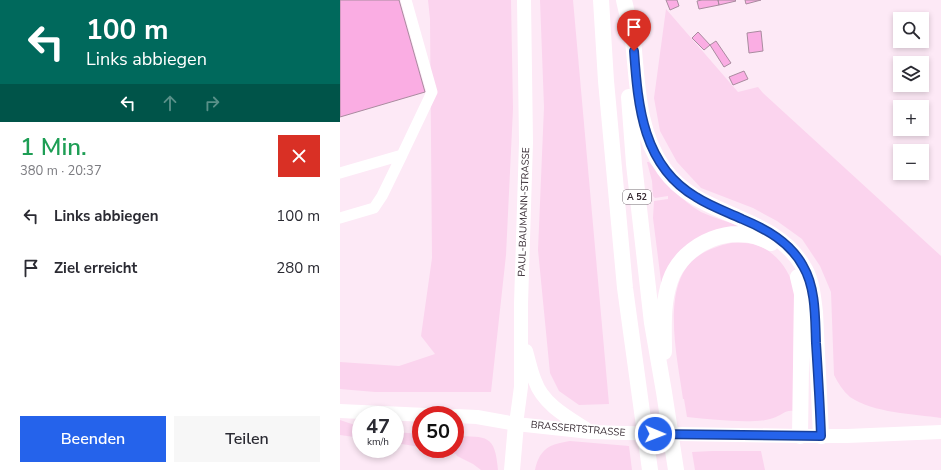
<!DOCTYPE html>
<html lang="de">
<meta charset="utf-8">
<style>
:root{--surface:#fff;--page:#f7f7f7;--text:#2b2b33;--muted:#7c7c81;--accent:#2563eb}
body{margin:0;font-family:"Nunito Sans",sans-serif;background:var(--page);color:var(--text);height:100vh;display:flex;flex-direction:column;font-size:15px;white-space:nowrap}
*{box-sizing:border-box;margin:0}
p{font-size:13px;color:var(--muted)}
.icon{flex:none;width:22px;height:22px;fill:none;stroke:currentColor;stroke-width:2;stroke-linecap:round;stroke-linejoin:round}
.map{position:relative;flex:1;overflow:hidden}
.side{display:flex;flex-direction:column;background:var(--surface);width:340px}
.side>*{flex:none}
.hud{background:#00695c;color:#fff;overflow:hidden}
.buttons{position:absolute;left:553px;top:12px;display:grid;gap:8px}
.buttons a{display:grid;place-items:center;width:36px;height:36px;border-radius:0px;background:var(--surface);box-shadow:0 2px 6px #0003;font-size:20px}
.speed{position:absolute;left:12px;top:406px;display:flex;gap:8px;font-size:20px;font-weight:700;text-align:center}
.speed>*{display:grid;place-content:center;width:52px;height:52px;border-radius:50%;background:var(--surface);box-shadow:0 2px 6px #0003;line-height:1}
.speed small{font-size:10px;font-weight:400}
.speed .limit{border:6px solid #d22;background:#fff;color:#111}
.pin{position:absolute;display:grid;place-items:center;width:34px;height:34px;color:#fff;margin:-41px -17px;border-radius:50% 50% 50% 0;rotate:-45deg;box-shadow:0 0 4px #0007}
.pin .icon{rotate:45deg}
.me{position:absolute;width:44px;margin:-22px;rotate:91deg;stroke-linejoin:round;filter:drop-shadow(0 0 3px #0008)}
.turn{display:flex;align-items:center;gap:14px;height:84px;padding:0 20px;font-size:18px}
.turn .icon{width:52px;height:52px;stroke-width:2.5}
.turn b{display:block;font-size:28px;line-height:34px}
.lanes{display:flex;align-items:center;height:38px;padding:0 20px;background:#0003;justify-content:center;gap:20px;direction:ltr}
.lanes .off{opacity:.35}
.round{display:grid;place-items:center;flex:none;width:42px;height:42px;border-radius:0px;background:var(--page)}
.summary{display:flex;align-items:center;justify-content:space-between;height:68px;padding:0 20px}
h1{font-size:24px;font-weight:600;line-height:30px;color:#1e9e55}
.cta{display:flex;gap:8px;margin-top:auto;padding:8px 20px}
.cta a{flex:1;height:46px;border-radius:0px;background:var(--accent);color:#fff;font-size:16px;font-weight:600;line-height:46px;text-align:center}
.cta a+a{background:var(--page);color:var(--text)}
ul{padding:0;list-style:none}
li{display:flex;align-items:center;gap:12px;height:52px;padding:0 20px}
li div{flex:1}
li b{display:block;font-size:15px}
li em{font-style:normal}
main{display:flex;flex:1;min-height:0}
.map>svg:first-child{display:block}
.green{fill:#fbd4ee}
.building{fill:#faade3;stroke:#a98b9f}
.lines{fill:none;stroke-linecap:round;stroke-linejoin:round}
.minor{stroke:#fff;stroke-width:11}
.major{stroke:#fff;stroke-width:14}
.highway{stroke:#fff;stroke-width:16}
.route-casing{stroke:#184099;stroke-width:10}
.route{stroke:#2563eb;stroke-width:7}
.labels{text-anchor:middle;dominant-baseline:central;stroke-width:3.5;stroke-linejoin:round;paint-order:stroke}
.shield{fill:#fff;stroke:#736b70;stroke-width:1}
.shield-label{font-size:9px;font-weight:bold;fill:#372b33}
.street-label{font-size:10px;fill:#372b33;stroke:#fff}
</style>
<main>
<section class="side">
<div class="hud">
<div class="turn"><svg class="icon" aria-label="left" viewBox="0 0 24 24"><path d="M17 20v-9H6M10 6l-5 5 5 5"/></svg><div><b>100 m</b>Links abbiegen</div></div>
<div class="lanes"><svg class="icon" aria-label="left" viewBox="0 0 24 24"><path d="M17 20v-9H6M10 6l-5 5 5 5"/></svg><svg class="icon off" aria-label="ahead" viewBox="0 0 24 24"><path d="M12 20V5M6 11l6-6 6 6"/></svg><svg class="icon off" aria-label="right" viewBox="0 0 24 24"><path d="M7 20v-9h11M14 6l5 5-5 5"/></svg></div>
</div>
<div class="summary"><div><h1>1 Min.</h1><p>380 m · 20:37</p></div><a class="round" style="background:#d93025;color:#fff"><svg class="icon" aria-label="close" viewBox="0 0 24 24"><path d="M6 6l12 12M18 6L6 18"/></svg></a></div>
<ul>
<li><svg class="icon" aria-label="left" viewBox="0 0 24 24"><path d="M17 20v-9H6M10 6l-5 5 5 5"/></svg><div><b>Links abbiegen</b></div><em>100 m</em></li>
<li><svg class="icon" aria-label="arrive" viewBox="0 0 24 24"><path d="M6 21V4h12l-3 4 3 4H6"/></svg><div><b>Ziel erreicht</b></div><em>280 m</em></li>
</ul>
<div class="cta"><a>Beenden</a><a>Teilen</a></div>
</section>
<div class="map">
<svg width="601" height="470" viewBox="0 0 601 470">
<rect width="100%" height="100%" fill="#fde9f6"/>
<!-- green -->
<path class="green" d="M 88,0 L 171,0 L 173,109 L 166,255 L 151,392 L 35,392 L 0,389 L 0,362 L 59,366 L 95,354 L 81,336 L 92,258 L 90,19 Z
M 200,0 L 233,0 L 269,404 L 239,405 L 219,391 L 210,373 L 198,250 L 204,107 Z
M 326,9 L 398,92 L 418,87 L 423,93 L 601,256 L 601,418 C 574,414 533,413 510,397 C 503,391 498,383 494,375 L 491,292 L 480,266 L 462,239 L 437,221 L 413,208 L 361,188 L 337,162 L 320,131 L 314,98 Z
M 307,162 L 309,162 C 325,180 340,200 361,212 C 374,218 389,222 403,227 L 387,228 L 322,289 L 313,218 L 314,201 L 328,199 L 328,196 L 315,198 L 313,196 L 312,181 Z
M 391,243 C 400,243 410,242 419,246 C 437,253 451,272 454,291 L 453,411 C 445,410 442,415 436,417 C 429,420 422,421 415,421 C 392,422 369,419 347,417 L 344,399 L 343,399 C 338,361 321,291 352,261 C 363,251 377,246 391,243 Z
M 0,420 L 21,427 L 21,438 L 0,435 Z
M 55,432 L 81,434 L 81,447 L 55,443 Z
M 115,436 C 147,437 155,434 158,470 L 141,470 L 133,464 L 117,456 L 116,454 L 93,449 L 115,449 Z
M 230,441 L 289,446 L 292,470 L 195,470 C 198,456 204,446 220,443 C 223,442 226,442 230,441 Z
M 372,451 L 421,451 L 425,470 L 355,470 L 352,452 Z"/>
<!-- building -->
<path class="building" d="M 0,0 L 59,0 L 85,92 L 0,117 Z
M 326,0 L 337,0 L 339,6 L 330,10 Z
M 362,0 L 378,0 L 379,5 L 359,9 L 357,1 Z
M 378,0 L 395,0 L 396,1 L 379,5 Z
M 405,0 L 421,0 L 406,4 Z
M 421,31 L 423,51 L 409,53 L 407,33 Z
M 358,32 L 370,45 L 364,50 L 352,38 Z
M 376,41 L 391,63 L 384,67 L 370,45 Z
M 404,71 L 408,79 L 393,85 L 389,77 Z"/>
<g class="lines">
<!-- minor -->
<path class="minor" d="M 0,173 L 62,155 L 92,92 L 66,0
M 0,218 L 34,208 L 42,196 L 62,155"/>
<!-- major -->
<path class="major" d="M 186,351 C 189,361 191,372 195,381 C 203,404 227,417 246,429
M 0,411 L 86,415
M 115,416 L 137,417 L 176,424 L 250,432 L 285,433 L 458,436 L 507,436 L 601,432
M 176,424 L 181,387 L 181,304 L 186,142 L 184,0"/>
<!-- highway -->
<path class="highway" d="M 261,0 L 266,81 L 285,288 L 310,470
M 284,0 C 287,14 291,28 293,41 C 298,86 297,131 324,169 C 358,218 432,213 463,266 C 472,279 473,297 475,312 L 481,436
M 289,97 L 294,164 L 312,323 L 324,392 L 336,470
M 458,277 L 462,294 L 460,436
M 324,352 C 324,329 322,304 330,281 C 343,242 395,221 431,243
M 172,470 L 176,424"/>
</g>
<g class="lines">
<!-- route casing -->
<g class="route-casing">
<path id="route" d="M 294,51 C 298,107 303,166 356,197 C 370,206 387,212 402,219 C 426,229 450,242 463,266 C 476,288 475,318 476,343 C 478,374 480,405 481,436 L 315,434"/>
</g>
<!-- route -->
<use href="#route" class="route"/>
</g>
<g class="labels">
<!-- shield labels -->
<rect class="shield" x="283" y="190" width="28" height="14" rx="3"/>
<g class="shield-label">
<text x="297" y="197">A 52</text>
</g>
<!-- street labels -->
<g class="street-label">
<text transform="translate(184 212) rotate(-88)">PAUL-BAUMANN-STRASSE</text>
<text transform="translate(238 429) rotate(5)">BRASSERTSTRASSE</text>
</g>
</g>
</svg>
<div class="buttons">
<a><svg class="icon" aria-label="search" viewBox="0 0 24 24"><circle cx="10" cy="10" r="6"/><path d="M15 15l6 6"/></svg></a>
<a><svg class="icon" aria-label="layers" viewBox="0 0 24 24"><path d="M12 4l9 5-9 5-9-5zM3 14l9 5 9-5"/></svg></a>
<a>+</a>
<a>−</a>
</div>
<div class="speed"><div>47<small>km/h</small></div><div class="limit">50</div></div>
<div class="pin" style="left:294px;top:51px;background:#d93025"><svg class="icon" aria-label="arrive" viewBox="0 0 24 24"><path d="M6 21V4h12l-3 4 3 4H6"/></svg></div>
<svg class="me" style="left:315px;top:434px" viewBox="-20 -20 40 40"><circle r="17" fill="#2563eb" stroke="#fff" stroke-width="3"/><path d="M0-11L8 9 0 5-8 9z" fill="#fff"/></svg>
</div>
</main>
